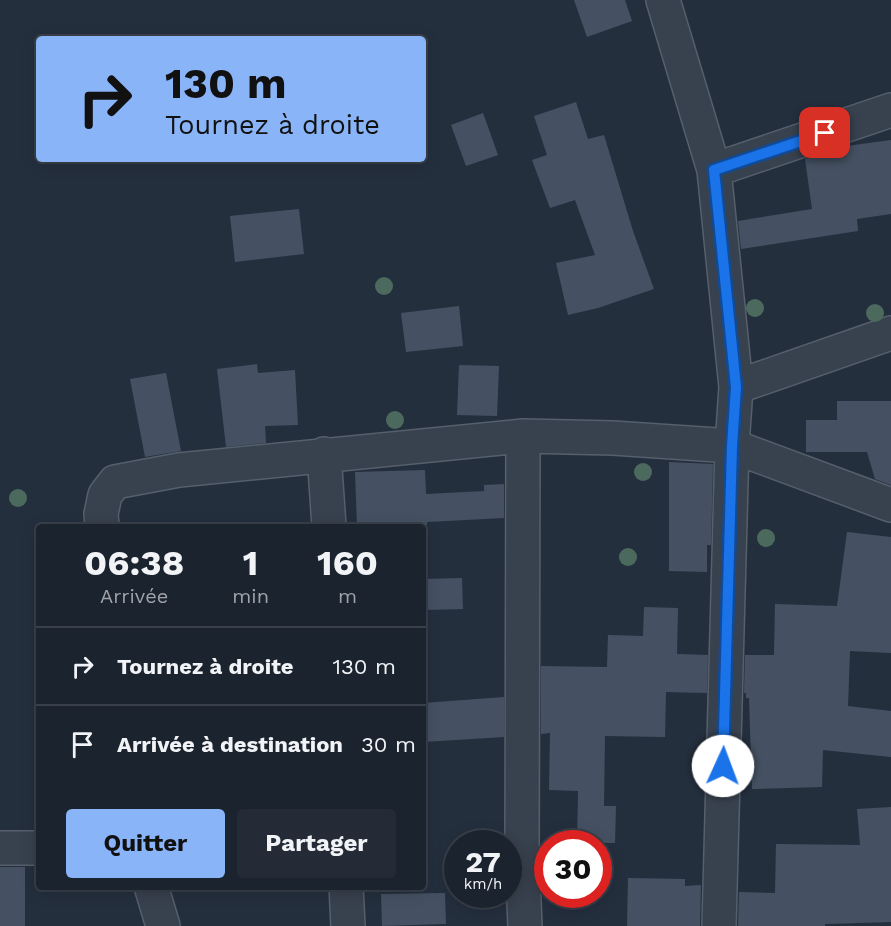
<!DOCTYPE html>
<html lang="fr">
<meta charset="utf-8">
<style>
:root{--surface:#1b232e;--page:#242b36;--text:#f1f3f6;--muted:#a0a4aa;--line:#39404a;--accent:#8ab4f8}
body{margin:0;font-family:"Work Sans",sans-serif;background:var(--page);color:var(--text);height:100vh;display:flex;flex-direction:column;font-size:22px;white-space:nowrap}
*{box-sizing:border-box;margin:0}
p{font-size:20px;color:var(--muted)}
.icon{flex:none;width:33px;height:33px;fill:none;stroke:currentColor;stroke-width:2;stroke-linecap:round;stroke-linejoin:round}
.map{position:relative;flex:1;overflow:hidden}
.panel{position:absolute;left:36px;top:524px;width:390px;height:366px;display:flex;flex-direction:column;background:var(--surface);border-radius:6px;box-shadow:0 3px 15px #0003,0 0 0 2px var(--line)}
.panel>*{flex:none}
.banner{position:absolute;left:36px;top:36px;width:390px;height:126px;border-radius:6px;box-shadow:0 3px 15px #0003,0 0 0 2px var(--line);background:#8ab4f8;color:#111;overflow:hidden}
.speed{position:absolute;left:444px;top:830px;display:flex;gap:12px;font-size:30px;font-weight:700;text-align:center}
.speed>*{display:grid;place-content:center;width:78px;height:78px;border-radius:50%;background:var(--surface);box-shadow:0 3px 15px #0003,0 0 0 2px var(--line);line-height:1}
.speed small{font-size:15px;font-weight:400}
.speed .limit{border:9px solid #d22;background:#fff;color:#111}
.pin{position:absolute;display:grid;place-items:center;width:51px;height:51px;color:#fff;margin:-26px;border-radius:12px;box-shadow:0 3px 9px #0006}
.me{position:absolute;width:66px;margin:-33px;rotate:2deg;stroke-linejoin:round;filter:drop-shadow(0 0 4px #0008)}
.turn{display:flex;align-items:center;gap:21px;height:126px;padding:0 30px;font-size:27px}
.turn .icon{width:78px;height:78px;stroke-width:2.5}
.turn b{display:block;font-size:42px;line-height:51px}
.eta{display:flex;justify-content:space-evenly;align-items:center;height:102px;text-align:center}
.eta b{font-size:36px;font-weight:700;line-height:42px}
.button{display:flex;gap:12px;margin-top:auto;padding:12px 30px}
.button a{flex:1;height:69px;border-radius:6px;background:var(--accent);color:#111;font-size:24px;font-weight:700;line-height:69px;text-align:center}
.button a+a{background:var(--page);color:var(--text)}
ul{padding:0;list-style:none}
li{display:flex;align-items:center;gap:18px;height:78px;padding:0 30px;border-top:2px solid var(--line)}
li div{flex:1}
li b{display:block;font-size:22px}
li em{font-style:normal}
.map>svg:first-child{display:block}
.building{fill:#455162}
.lines{fill:none;stroke-linecap:round;stroke-linejoin:round}
.street-casing{stroke:#565f6c;stroke-width:36}
.street{stroke:#38414e;stroke-width:33}
.tree{fill:#4b6a5d}
.route-casing{stroke:#114b97;stroke-width:15}
.route{stroke:#1a73e8;stroke-width:10}
</style>
<div class="map">
<svg width="891" height="926" viewBox="0 0 891 926">
<rect width="100%" height="100%" fill="#242f3e"/>
<!-- building -->
<path class="building" d="M 574,0 L 625,0 L 632,21 L 587,37 Z
M 576,102 L 588,139 L 604,135 L 633,231 L 654,289 L 598,308 L 568,315 L 556,263 L 595,255 L 575,200 L 550,208 L 532,160 L 547,155 L 534,116 Z
M 483,113 L 498,155 L 466,166 L 451,125 Z
M 891,140 L 891,214 L 857,219 L 858,231 L 741,249 L 738,221 L 812,209 L 805,159 L 839,147 Z
M 299,209 L 304,254 L 235,262 L 230,216 Z
M 459,306 L 463,346 L 406,352 L 401,313 Z
M 257,364 L 258,373 L 295,370 L 298,425 L 265,426 L 266,443 L 226,447 L 217,369 Z
M 459,365 L 499,366 L 497,416 L 457,415 Z
M 166,373 L 181,451 L 145,457 L 130,379 Z
M 837,401 L 891,401 L 891,485 L 875,479 L 867,452 L 806,452 L 806,420 L 837,420 Z
M 669,462 L 713,464 L 711,545 L 707,545 L 707,572 L 669,571 Z
M 425,470 L 426,494 L 484,491 L 484,485 L 504,484 L 504,518 L 427,522 L 427,525 L 357,526 L 355,472 Z
M 847,532 L 891,537 L 891,653 L 850,651 L 848,706 L 891,711 L 891,757 L 823,750 L 822,787 L 752,789 L 749,698 L 746,698 L 746,693 L 744,693 L 745,655 L 774,655 L 775,604 L 837,606 Z
M 462,578 L 463,609 L 423,610 L 423,579 Z
M 644,607 L 678,608 L 677,654 L 708,655 L 707,693 L 666,692 L 665,737 L 605,736 L 604,806 L 616,806 L 615,843 L 577,843 L 578,791 L 549,790 L 550,733 L 541,734 L 541,666 L 607,667 L 608,635 L 643,636 Z
M 504,697 L 504,737 L 423,742 L 423,703 Z
M 891,807 L 891,922 L 825,924 L 825,926 L 738,926 L 739,892 L 775,893 L 776,844 L 860,845 L 857,809 Z
M 0,867 L 25,867 L 25,926 L 0,926 Z
M 628,878 L 685,879 L 685,886 L 701,885 L 700,926 L 627,926 Z
M 445,893 L 446,924 L 382,926 L 381,894 Z"/>
<g class="lines">
<!-- street casing -->
<g class="street-casing">
<path id="street" d="M 663,0 L 714,170 L 736,387 L 732,446 L 719,926
M 714,170 L 891,110
M 736,387 L 891,333
M 523,436 L 522,854 L 525,926
M 324,454 L 329,526
M 102,526 L 101,514 L 105,495 L 115,482 L 179,470 L 523,436 L 613,438 L 732,446 L 891,505
M 0,848 L 39,848
M 151,886 L 163,926
M 346,886 L 348,926"/>
</g>
<!-- street -->
<use href="#street" class="street"/>
</g>
<!-- trees -->
<g class="tree">
<circle cx="384" cy="286" r="9"/>
<circle cx="755" cy="308" r="9"/>
<circle cx="875" cy="313" r="9"/>
<circle cx="395" cy="420" r="9"/>
<circle cx="643" cy="472" r="9"/>
<circle cx="18" cy="498" r="9"/>
<circle cx="766" cy="538" r="9"/>
<circle cx="628" cy="557" r="9"/>
</g>
<g class="lines">
<!-- route casing -->
<g class="route-casing">
<path id="route" d="M 723,766 L 732,446 L 736,387 L 714,170 L 825,133"/>
</g>
<!-- route -->
<use href="#route" class="route"/>
</g>
</svg>
<div class="speed"><div>27<small>km/h</small></div><div class="limit">30</div></div>
<div class="pin" style="left:825px;top:133px;background:#d93025"><svg class="icon" aria-label="arrive" viewBox="0 0 24 24"><path d="M6 21V4h12l-3 4 3 4H6"/></svg></div>
<svg class="me" style="left:723px;top:766px" viewBox="-20 -20 40 40"><circle r="19" fill="#fff"/><path d="M0-13L10 11 0 6-10 11z" fill="#1a73e8"/></svg>
<div class="banner">
<div class="turn"><svg class="icon" aria-label="right" viewBox="0 0 24 24"><path d="M7 20v-9h11M14 6l5 5-5 5"/></svg><div><b>130 m</b>Tournez à droite</div></div>
</div>
<section class="panel">
<div class="eta">
<div><b>06:38</b><p>Arrivée</p></div>
<div><b>1</b><p>min</p></div>
<div><b>160</b><p>m</p></div>
</div>
<ul>
<li><svg class="icon" aria-label="right" viewBox="0 0 24 24"><path d="M7 20v-9h11M14 6l5 5-5 5"/></svg><div><b>Tournez à droite</b></div><em>130 m</em></li>
<li><svg class="icon" aria-label="arrive" viewBox="0 0 24 24"><path d="M6 21V4h12l-3 4 3 4H6"/></svg><div><b>Arrivée à destination</b></div><em>30 m</em></li>
</ul>
<div class="button"><a>Quitter</a><a>Partager</a></div>
</section>
</div>
